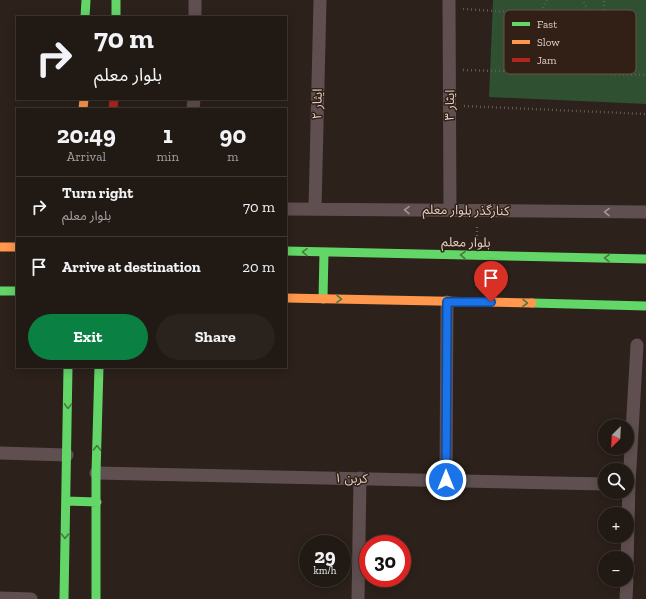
<!DOCTYPE html>
<meta charset="utf-8">
<style>
:root{--surface:#211914;--page:#29221d;--text:#f1f3f6;--muted:#a2a0a0;--line:#3e3834;--accent:#0b8043}
body{margin:0;font-family:"Zilla Slab","Noto Sans Arabic",serif;background:var(--page);color:var(--text);height:100vh;display:flex;flex-direction:column;font-size:15px;white-space:nowrap}
*{box-sizing:border-box;margin:0}
p{font-size:13px;color:var(--muted)}
.icon{flex:none;width:22px;height:22px;fill:none;stroke:currentColor;stroke-width:2;stroke-linecap:round;stroke-linejoin:round}
.map{position:relative;flex:1;overflow:hidden}
.panel{position:absolute;left:16px;top:108px;width:271px;height:260px;display:flex;flex-direction:column;background:var(--surface);border-radius:0px;box-shadow:0 2px 10px #0003,0 0 0 1px var(--line)}
.panel>*{flex:none}
.banner{position:absolute;left:16px;top:16px;width:271px;height:84px;border-radius:0px;box-shadow:0 2px 10px #0003,0 0 0 1px var(--line);background:#211914;color:var(--text);overflow:hidden}
.needle{width:26px;rotate:204deg}
.controls{position:absolute;left:598px;top:419px;display:grid;gap:8px}
.controls a{display:grid;place-items:center;width:36px;height:36px;border-radius:50%;background:var(--surface);box-shadow:0 2px 10px #0003,0 0 0 1px var(--line);font-size:20px}
.speed{position:absolute;left:299px;top:535px;display:flex;gap:8px;font-size:20px;font-weight:700;text-align:center}
.speed>*{display:grid;place-content:center;width:52px;height:52px;border-radius:50%;background:var(--surface);box-shadow:0 2px 10px #0003,0 0 0 1px var(--line);line-height:1}
.speed small{font-size:10px;font-weight:400}
.speed .limit{border:6px solid #d22;background:#fff;color:#111}
.pin{position:absolute;display:grid;place-items:center;width:34px;height:34px;color:#fff;margin:-41px -17px;border-radius:50% 50% 50% 0;rotate:-45deg;box-shadow:0 0 4px #0007}
.pin .icon{rotate:45deg}
.me{position:absolute;width:44px;margin:-22px;rotate:0deg;stroke-linejoin:round;filter:drop-shadow(0 0 3px #0008)}
.turn{display:flex;align-items:center;gap:14px;height:84px;padding:0 12px;font-size:18px}
.turn .icon{width:52px;height:52px;stroke-width:2.5}
.turn b{display:block;font-size:28px;line-height:34px}
.eta{display:flex;justify-content:space-evenly;align-items:center;height:68px;text-align:center}
.eta b{font-size:24px;font-weight:700;line-height:28px}
.cta{display:flex;gap:8px;margin-top:auto;padding:8px 12px}
.cta a{flex:1;height:46px;border-radius:24px;background:var(--accent);color:#fff;font-size:16px;font-weight:700;line-height:46px;text-align:center}
.cta a+a{background:var(--page);color:var(--text)}
ul{padding:0;list-style:none}
li{display:flex;align-items:center;gap:12px;height:60px;padding:0 12px;border-top:1px solid var(--line)}
li div{flex:1}
li b{display:block;font-size:15px}
li em{font-style:normal}
.map>svg:first-child{display:block}
.green{fill:#2f5031}
.lines{fill:none;stroke-linecap:round;stroke-linejoin:round}
.path{stroke:#665959;stroke-width:2.5;stroke-dasharray:1 3;stroke-linecap:butt}
.street{stroke:#604f51;stroke-width:13}
.fast{stroke:#63d668;stroke-width:9}
.slow{stroke:#ff974d;stroke-width:9}
.jam{stroke:#b3261e;stroke-width:9}
.oneway{stroke:#a59693}
.oneway2{stroke:#4a7a3e}
.route-casing{stroke:#114b97;stroke-width:10}
.route{stroke:#1a73e8;stroke-width:7}
.labels{text-anchor:middle;dominant-baseline:central;stroke-width:3;stroke-linejoin:round;paint-order:stroke}
.street-label{font-size:13px;fill:#ddd0c9;stroke:#321f15}
.key{fill:#321f15;stroke:#65544b;stroke-width:1}
.key-label{font-size:11px;fill:#ddd0c9}
</style>
<div class="map">
<svg width="646" height="599" viewBox="0 0 646 599">
<rect width="100%" height="100%" fill="#2c211b"/>
<!-- green -->
<path class="green" d="M 493,0 L 646,0 L 646,104 L 489,97 Z"/>
<g class="lines">
<!-- path -->
<path class="path" d="M 547,0 C 526,30 577,54 587,17 C 588,12 586,4 582,0
M 463,9 L 542,14
M 588,15 L 603,16
M 463,70 L 646,75
M 564,73 L 565,36
M 602,74 L 604,0
M 464,106 L 646,114
M 477,240 L 477,225
M 476,286 L 476,273"/>
<!-- street -->
<path class="street" d="M 449,0 L 450,210
M 195,17 L 195,0
M 193,109 L 194,99
M 286,209 L 646,212
M 315,209 L 320,0
M 0,453 L 67,455
M 96,473 L 605,484
M 446,480 L 447,302
M 627,565 L 629,484 L 637,345
M 0,598 L 31,599
M 358,599 L 360,478
M 626,599 L 627,580"/>
<!-- fast -->
<path class="fast" d="M 116,0 L 116,17
M 85,17 L 86,0
M 286,251 L 646,259
M 0,291 L 17,291
M 323,299 L 324,252
M 532,303 L 646,306
M 66,501 L 97,502
M 64,599 L 68,367
M 96,599 L 96,473 L 99,367"/>
<!-- slow -->
<path class="slow" d="M 83,109 L 84,99
M 0,247 L 17,247
M 286,298 L 532,303"/>
<!-- jam -->
<path class="jam" d="M 113,109 L 114,99"/>
</g>
<!-- one-way arrows -->
<defs><path id="oneway-chevron" d="M-2-3.5L2.5 0L-2 3.5" fill="none" stroke-width="1.6" stroke-linecap="round" stroke-linejoin="round"/></defs>
<g class="oneway">
<use href="#oneway-chevron" transform="translate(407 210) rotate(-179)"/>
<use href="#oneway-chevron" transform="translate(607 212) rotate(-179)"/>
</g>
<g class="oneway2">
<use href="#oneway-chevron" transform="translate(305 252) rotate(-179)"/>
<use href="#oneway-chevron" transform="translate(463 255) rotate(-179)"/>
<use href="#oneway-chevron" transform="translate(607 258) rotate(-179)"/>
<use href="#oneway-chevron" transform="translate(339 299) rotate(1)"/>
<use href="#oneway-chevron" transform="translate(525 303) rotate(1)"/>
<use href="#oneway-chevron" transform="translate(68 406) rotate(91)"/>
<use href="#oneway-chevron" transform="translate(97 448) rotate(-89)"/>
<use href="#oneway-chevron" transform="translate(65 536) rotate(91)"/>
</g>
<g class="lines">
<!-- route casing -->
<g class="route-casing">
<path id="route" d="M 446,480 L 447,302 L 491,302"/>
</g>
<!-- route -->
<use href="#route" class="route"/>
</g>
<g class="labels">
<!-- street labels -->
<g class="street-label">
<text transform="translate(317 104) rotate(-89)">ایثار ۲</text>
<text transform="translate(449 105) rotate(-90)">ایثار ۳</text>
<text transform="translate(466 210) rotate(1)">کنارگذر بلوار معلم</text>
<text transform="translate(466 242) rotate(1)">بلوار معلم</text>
<text transform="translate(351 478) rotate(1)">کربن ۱</text>
</g>
</g>
<!-- legend -->
<rect x="504" y="10" width="132" height="64" rx="6" class="key"/>
<rect x="512" y="22" width="18" height="4" fill="#63d668"/>
<rect x="512" y="40" width="18" height="4" fill="#ff974d"/>
<rect x="512" y="58" width="18" height="4" fill="#b3261e"/>
<g class="key-label">
<text x="537" y="28">Fast</text>
<text x="537" y="46">Slow</text>
<text x="537" y="64">Jam</text>
</g>
</svg>
<div class="controls">
<a><svg class="needle" viewBox="-14 -14 28 28"><path d="M0-13l5 13h-10z" fill="#e53935"/><path d="M0 13l5-13h-10z" fill="#a2a0a0"/></svg></a>
<a><svg class="icon" aria-label="search" viewBox="0 0 24 24"><circle cx="10" cy="10" r="6"/><path d="M15 15l6 6"/></svg></a>
<a>+</a>
<a>−</a>
</div>
<div class="speed"><div>29<small>km/h</small></div><div class="limit">30</div></div>
<div class="pin" style="left:491px;top:302px;background:#d93025"><svg class="icon" aria-label="arrive" viewBox="0 0 24 24"><path d="M6 21V4h12l-3 4 3 4H6"/></svg></div>
<svg class="me" style="left:446px;top:480px" viewBox="-20 -20 40 40"><circle r="17" fill="#1a73e8" stroke="#fff" stroke-width="3"/><path d="M0-11L8 9 0 5-8 9z" fill="#fff"/></svg>
<div class="banner">
<div class="turn"><svg class="icon" aria-label="right" viewBox="0 0 24 24"><path d="M7 20v-9h11M14 6l5 5-5 5"/></svg><div><b>70 m</b>بلوار معلم</div></div>
</div>
<section class="panel">
<div class="eta">
<div><b>20:49</b><p>Arrival</p></div>
<div><b>1</b><p>min</p></div>
<div><b>90</b><p>m</p></div>
</div>
<ul>
<li><svg class="icon" aria-label="right" viewBox="0 0 24 24"><path d="M7 20v-9h11M14 6l5 5-5 5"/></svg><div><b>Turn right</b><p>بلوار معلم</p></div><em>70 m</em></li>
<li><svg class="icon" aria-label="arrive" viewBox="0 0 24 24"><path d="M6 21V4h12l-3 4 3 4H6"/></svg><div><b>Arrive at destination</b></div><em>20 m</em></li>
</ul>
<div class="cta"><a>Exit</a><a>Share</a></div>
</section>
</div>
